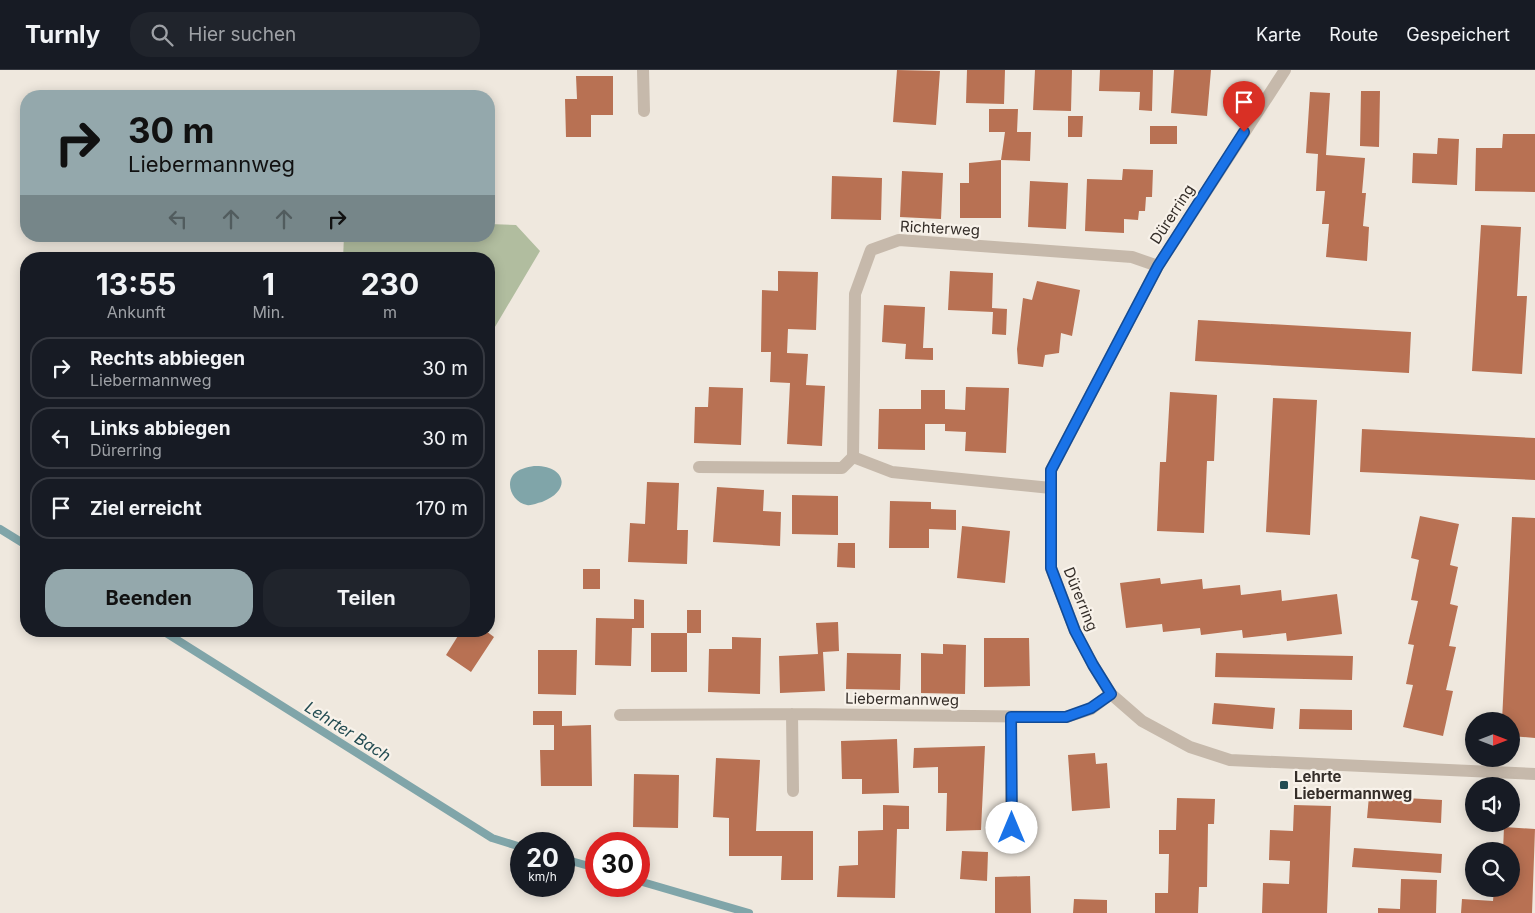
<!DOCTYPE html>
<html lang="de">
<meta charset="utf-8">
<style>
:root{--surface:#171b24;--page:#20242c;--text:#f1f3f6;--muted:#9ea1a6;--line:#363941;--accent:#94a8ac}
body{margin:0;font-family:Inter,sans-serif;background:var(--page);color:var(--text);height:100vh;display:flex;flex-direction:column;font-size:19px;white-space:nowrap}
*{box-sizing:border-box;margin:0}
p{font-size:16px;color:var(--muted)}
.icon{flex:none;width:28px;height:28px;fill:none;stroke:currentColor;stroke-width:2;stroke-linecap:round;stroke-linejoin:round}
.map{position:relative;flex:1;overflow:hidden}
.details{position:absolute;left:20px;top:182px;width:475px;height:385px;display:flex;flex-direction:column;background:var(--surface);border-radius:20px;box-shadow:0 2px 12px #0003}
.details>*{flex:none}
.top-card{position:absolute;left:20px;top:20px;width:475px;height:152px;border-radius:20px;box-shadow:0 2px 12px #0003;background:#94a8ac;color:#111;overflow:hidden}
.needle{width:32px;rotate:90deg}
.controls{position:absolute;left:1465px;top:642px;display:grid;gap:10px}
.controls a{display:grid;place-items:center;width:55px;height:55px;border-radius:50%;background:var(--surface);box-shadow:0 2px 12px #0003;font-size:25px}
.speed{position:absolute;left:510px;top:762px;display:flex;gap:10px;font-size:25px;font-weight:700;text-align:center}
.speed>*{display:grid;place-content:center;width:65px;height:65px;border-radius:50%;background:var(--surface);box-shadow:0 2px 12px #0003;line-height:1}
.speed small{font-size:12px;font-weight:400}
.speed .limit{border:8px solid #d22;background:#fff;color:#111}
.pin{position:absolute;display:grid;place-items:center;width:42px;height:42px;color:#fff;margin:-51px -21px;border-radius:50% 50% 50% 0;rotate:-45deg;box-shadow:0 0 5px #0007}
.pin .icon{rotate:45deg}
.me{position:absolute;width:55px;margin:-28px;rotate:0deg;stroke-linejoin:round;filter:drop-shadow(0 0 4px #0008)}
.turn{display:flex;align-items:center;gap:18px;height:105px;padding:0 25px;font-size:22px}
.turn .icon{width:65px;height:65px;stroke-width:2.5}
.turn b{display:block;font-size:35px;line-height:42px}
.lanes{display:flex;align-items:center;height:48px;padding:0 25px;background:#0003;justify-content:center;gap:25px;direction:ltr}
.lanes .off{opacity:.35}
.eta{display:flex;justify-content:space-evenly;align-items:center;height:85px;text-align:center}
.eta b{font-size:30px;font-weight:700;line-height:35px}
.primary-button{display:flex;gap:10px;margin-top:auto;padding:10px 25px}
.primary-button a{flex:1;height:58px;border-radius:20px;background:var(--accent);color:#111;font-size:20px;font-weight:700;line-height:58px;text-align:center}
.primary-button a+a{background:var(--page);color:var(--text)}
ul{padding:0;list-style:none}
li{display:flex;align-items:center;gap:15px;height:62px;margin:0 10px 8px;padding:0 15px;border:2px solid var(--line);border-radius:20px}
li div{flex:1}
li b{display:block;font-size:19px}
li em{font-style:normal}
header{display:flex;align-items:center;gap:30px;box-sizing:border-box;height:70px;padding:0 25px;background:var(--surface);border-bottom:1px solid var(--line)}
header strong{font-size:24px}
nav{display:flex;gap:28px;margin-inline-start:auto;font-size:18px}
.search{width:350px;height:45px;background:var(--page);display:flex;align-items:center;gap:12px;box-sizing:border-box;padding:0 18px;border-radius:20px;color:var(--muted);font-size:19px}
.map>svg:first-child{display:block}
.green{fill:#b1bd9f}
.water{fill:#80a5a9}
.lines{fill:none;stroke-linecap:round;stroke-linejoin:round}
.stream{stroke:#80a5a9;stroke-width:8}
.building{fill:#b87153}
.street{stroke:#c6b9ab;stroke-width:12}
.route-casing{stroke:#114b97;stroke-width:12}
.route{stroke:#1a73e8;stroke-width:9}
.poi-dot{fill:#234c52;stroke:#f8f2ea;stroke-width:2}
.labels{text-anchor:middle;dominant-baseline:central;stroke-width:4.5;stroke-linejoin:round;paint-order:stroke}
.street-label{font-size:15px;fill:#352e29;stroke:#f8f2ea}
.poi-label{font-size:15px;font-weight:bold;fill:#352e29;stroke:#f8f2ea;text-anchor:start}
.water-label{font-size:16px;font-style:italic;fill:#234c52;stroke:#f8f2ea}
</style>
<header>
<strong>Turnly</strong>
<div class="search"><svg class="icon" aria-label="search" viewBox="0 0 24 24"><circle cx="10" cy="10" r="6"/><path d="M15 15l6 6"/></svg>Hier suchen</div>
<nav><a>Karte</a><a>Route</a><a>Gespeichert</a></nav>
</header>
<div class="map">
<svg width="1535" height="843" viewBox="0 0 1535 843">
<rect width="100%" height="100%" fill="#efe8de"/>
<!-- green -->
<path class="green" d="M 489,154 L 516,155 L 540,181 L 489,267 L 489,189 L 343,189 L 344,166 L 489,166 Z"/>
<!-- water -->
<path class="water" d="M 534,396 C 565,395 573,420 542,432 C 537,433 531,436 527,435 C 514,433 505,416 513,405 C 518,399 527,397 534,396 Z"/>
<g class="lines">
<!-- stream -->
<path class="stream" d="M 0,459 L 26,475
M 163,561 L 492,768 L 521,777
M 564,789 L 596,798
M 639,811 L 749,843"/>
</g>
<!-- building -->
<path class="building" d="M 897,0 L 940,1 L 936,55 L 893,52 Z
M 967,0 L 1005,0 L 1004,34 L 966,33 Z
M 1035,0 L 1072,0 L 1071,41 L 1033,40 Z
M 1100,0 L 1153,0 L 1152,41 L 1139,40 L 1140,22 L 1099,21 Z
M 1174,0 L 1211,0 L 1207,46 L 1171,43 Z
M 576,6 L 613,6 L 613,45 L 591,45 L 591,67 L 566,67 L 565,29 L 577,29 Z
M 1361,21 L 1380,21 L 1379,77 L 1360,76 Z
M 1310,22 L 1330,23 L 1326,85 L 1365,88 L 1362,123 L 1366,123 L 1363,156 L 1369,157 L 1367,191 L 1326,187 L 1329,154 L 1322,154 L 1325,121 L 1316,121 L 1318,84 L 1306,83 Z
M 989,39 L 1018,39 L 1017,62 L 1031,62 L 1030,91 L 1001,90 L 1005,62 L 989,62 Z
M 1068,46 L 1083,46 L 1082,67 L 1068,67 Z
M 1150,56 L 1177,56 L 1177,74 L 1150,74 Z
M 1503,64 L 1535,64 L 1535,122 L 1475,121 L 1476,78 L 1502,78 Z
M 1438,68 L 1459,69 L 1457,115 L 1412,113 L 1413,83 L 1437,84 Z
M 1001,90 L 1001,148 L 960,148 L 960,113 L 969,113 L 969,93 Z
M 1123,99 L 1153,100 L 1152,127 L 1146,127 L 1145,141 L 1139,141 L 1138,150 L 1124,149 L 1124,163 L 1085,161 L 1087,109 L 1122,110 Z
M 902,101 L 943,103 L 941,149 L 900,147 Z
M 832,106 L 882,108 L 881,150 L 831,149 Z
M 1030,111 L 1068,113 L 1066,159 L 1028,157 Z
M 1481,155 L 1521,157 L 1517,226 L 1527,226 L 1522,304 L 1472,301 Z
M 778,201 L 818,202 L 816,260 L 788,259 L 787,283 L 808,284 L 806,315 L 825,316 L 822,376 L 787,374 L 790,313 L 770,312 L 771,282 L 761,282 L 762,220 L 778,221 Z
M 950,201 L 993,203 L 992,238 L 1007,239 L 1006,265 L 992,264 L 993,242 L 948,240 Z
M 1037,211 L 1080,220 L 1072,266 L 1061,263 L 1059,283 L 1045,285 L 1043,297 L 1018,294 L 1017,279 L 1023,228 L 1032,230 Z
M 884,235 L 925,237 L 923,278 L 933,278 L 933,290 L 905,289 L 906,274 L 882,272 Z
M 1198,250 L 1411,262 L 1409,303 L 1195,291 Z
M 709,317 L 743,318 L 741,375 L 694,373 L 695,337 L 708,337 Z
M 966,317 L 1009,318 L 1006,383 L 965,381 L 966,362 L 945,361 L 945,354 L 925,354 L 925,380 L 878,379 L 879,339 L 921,339 L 921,320 L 945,320 L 945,339 L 965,340 Z
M 1170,322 L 1217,325 L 1214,391 L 1207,391 L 1204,463 L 1157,461 L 1160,392 L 1166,392 Z
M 1273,328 L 1317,330 L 1310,465 L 1266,462 Z
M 1362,359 L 1535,368 L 1535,410 L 1360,402 Z
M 647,412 L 679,413 L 677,460 L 688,460 L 687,494 L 628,492 L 630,453 L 645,454 Z
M 717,417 L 764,420 L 763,441 L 781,442 L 780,476 L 713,472 Z
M 792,425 L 838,426 L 838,465 L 792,464 Z
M 890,431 L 931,432 L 931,439 L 956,440 L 956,460 L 929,459 L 929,478 L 889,478 Z
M 1420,446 L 1459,454 L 1450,495 L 1458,497 L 1450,534 L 1458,536 L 1449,576 L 1456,577 L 1446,620 L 1453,621 L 1443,666 L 1403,657 L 1413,615 L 1406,614 L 1414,575 L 1408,574 L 1418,531 L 1411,530 L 1419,490 L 1411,488 Z
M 1512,447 L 1535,448 L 1535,668 L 1511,666 L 1511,651 L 1502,651 Z
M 962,456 L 1010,461 L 1005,513 L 957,508 Z
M 838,473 L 855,473 L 855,498 L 837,497 Z
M 583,499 L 600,499 L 600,519 L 583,519 Z
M 1160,508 L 1161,514 L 1202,509 L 1203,519 L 1240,515 L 1241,525 L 1281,520 L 1282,531 L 1337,524 L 1342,564 L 1287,571 L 1286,563 L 1243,568 L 1242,560 L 1201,565 L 1200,558 L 1163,562 L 1162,554 L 1126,558 L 1120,513 Z
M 634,529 L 644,530 L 644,558 L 632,558 L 631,596 L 595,595 L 596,548 L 634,549 Z
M 687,540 L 701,540 L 701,563 L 687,563 Z
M 838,552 L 839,581 L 823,582 L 825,621 L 780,623 L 779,586 L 818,584 L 816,553 Z
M 461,561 L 486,561 L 494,567 L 471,602 L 446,585 Z
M 651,563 L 687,563 L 687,602 L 651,602 Z
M 732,567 L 761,568 L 760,624 L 708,622 L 709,579 L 732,579 Z
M 984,568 L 1029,568 L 1030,616 L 984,617 Z
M 943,574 L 966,575 L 965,624 L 921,623 L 921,583 L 943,584 Z
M 538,580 L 577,580 L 576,625 L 538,624 Z
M 847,583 L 901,584 L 900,620 L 846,619 Z
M 1216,583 L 1353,586 L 1352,610 L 1215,607 Z
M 1214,633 L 1275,638 L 1273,659 L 1212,654 Z
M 1300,639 L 1352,640 L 1352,660 L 1299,659 Z
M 533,641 L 562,641 L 562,656 L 591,655 L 592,716 L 541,716 L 540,680 L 554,680 L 554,655 L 533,655 Z
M 897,669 L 899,723 L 862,724 L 862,709 L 842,709 L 841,671 Z
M 985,676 L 981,760 L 946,761 L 947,723 L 938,723 L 938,697 L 913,698 L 914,678 Z
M 1095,683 L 1096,694 L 1107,693 L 1110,738 L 1072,741 L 1068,685 Z
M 716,688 L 760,690 L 756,761 L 813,761 L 813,810 L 781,810 L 782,786 L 729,786 L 729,748 L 713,747 Z
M 634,704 L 679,705 L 678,758 L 633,757 Z
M 1369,726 L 1442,730 L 1441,753 L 1367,748 Z
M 1177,728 L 1215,729 L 1214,754 L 1208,754 L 1207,817 L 1199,817 L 1198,843 L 1155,843 L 1155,823 L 1168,823 L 1169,784 L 1159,784 L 1159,760 L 1176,760 Z
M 883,735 L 909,736 L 909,759 L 897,759 L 895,828 L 837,827 L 839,796 L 858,795 L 858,761 L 883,760 Z
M 1294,735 L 1331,736 L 1327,843 L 1262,843 L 1263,813 L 1289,814 L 1290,791 L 1269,790 L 1270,760 L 1293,761 Z
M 1504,757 L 1535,759 L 1532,843 L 1461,843 L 1462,829 L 1493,831 L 1494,819 L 1511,819 L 1511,781 L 1503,781 Z
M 1354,778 L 1442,784 L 1441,803 L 1352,797 Z
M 962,781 L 988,782 L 987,811 L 960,809 Z
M 1030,806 L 1031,843 L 995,843 L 995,807 Z
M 1401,809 L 1437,810 L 1436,843 L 1378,843 L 1378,838 L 1400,839 Z
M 1074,829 L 1107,830 L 1107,843 L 1073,843 Z"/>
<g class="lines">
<!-- street -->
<path class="street" d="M 643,0 L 644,41
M 1285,0 L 1158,196 L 1051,400 L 1051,498 L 1075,561 L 1093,595 L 1111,624 L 1142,651 L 1190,677 L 1230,690 L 1535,704
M 699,397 L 842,398 L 853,387
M 1051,418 L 892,402 L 853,387 L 855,224 L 871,180 L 899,170 L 1132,187 L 1158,196
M 792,644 L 793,721
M 620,645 L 792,644 L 1066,647 L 1091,639 L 1111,624
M 1011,647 L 1011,772"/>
</g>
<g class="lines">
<!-- route casing -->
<g class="route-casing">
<path id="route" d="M 1012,758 L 1011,647 L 1066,647 L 1091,638 L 1111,624 L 1093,595 L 1075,561 L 1051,498 L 1051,400 L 1158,196 L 1244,62"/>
</g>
<!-- route -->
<use href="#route" class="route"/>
</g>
<!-- markers -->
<rect class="poi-dot" x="1279" y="710" width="10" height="10" rx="2.5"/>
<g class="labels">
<!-- street labels -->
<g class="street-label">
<text transform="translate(1172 144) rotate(-57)">Dürerring</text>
<text transform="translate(940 158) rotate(3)">Richterweg</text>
<text transform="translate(1081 529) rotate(68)">Dürerring</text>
<text transform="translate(902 629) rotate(1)">Liebermannweg</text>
</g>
<!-- poi labels -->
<g class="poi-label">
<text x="1294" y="706">Lehrte<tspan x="1294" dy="17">Liebermannweg</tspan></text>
</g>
<!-- water labels -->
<g class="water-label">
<text transform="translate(348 661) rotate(32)">Lehrter Bach</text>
</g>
</g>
</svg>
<div class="controls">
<a><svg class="needle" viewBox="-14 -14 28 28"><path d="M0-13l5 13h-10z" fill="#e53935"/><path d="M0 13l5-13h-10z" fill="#9ea1a6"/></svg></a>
<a><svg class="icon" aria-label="sound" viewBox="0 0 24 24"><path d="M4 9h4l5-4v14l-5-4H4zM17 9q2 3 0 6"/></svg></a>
<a><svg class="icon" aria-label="search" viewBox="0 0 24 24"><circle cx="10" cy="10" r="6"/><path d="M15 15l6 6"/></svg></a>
</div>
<div class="speed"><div>20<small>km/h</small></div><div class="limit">30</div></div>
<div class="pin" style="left:1244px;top:62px;background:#d93025"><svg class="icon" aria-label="arrive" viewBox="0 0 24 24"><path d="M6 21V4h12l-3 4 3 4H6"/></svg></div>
<svg class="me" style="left:1012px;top:758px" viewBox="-20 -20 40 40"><circle r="19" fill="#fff"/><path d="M0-13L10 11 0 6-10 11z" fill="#1a73e8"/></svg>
<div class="top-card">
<div class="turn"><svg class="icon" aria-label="right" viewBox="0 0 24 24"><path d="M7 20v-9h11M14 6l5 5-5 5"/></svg><div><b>30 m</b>Liebermannweg</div></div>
<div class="lanes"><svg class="icon off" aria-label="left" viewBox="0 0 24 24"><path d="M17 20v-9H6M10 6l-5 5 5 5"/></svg><svg class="icon off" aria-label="ahead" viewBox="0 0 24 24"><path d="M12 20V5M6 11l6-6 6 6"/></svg><svg class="icon off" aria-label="ahead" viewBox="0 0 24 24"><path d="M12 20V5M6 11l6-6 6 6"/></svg><svg class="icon" aria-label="right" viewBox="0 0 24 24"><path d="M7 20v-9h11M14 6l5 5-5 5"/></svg></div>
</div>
<section class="details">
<div class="eta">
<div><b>13:55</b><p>Ankunft</p></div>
<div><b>1</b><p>Min.</p></div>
<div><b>230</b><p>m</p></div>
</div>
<ul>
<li><svg class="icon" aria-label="right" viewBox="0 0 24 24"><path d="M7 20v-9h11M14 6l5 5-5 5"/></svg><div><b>Rechts abbiegen</b><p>Liebermannweg</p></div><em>30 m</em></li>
<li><svg class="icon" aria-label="left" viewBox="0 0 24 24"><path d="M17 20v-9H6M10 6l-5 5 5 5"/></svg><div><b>Links abbiegen</b><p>Dürerring</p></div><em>30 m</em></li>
<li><svg class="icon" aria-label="arrive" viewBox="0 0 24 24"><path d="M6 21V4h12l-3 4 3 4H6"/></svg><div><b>Ziel erreicht</b></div><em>170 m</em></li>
</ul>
<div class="primary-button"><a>Beenden</a><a>Teilen</a></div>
</section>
</div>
